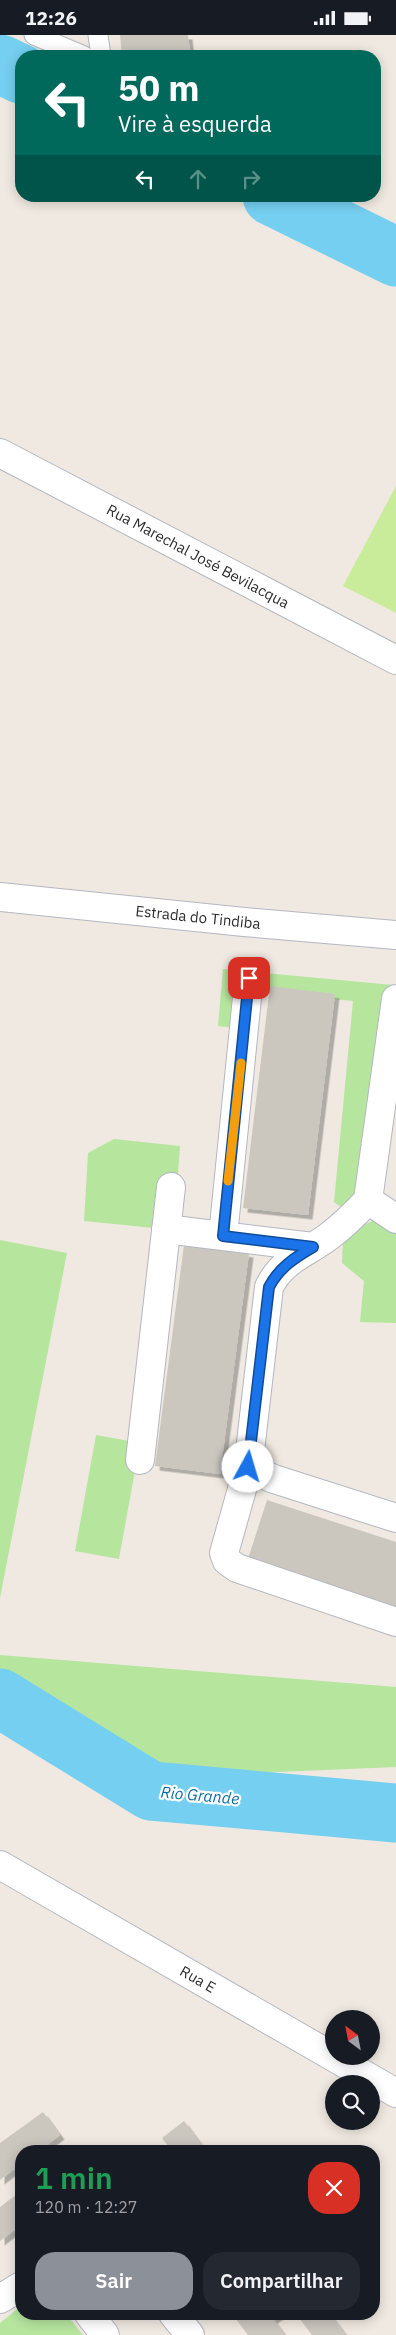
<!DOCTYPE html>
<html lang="pt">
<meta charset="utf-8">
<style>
:root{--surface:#171b24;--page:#242831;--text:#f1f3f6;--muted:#9ea1a6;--accent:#8c9099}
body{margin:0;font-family:"IBM Plex Sans",sans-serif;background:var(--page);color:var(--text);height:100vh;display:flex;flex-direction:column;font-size:19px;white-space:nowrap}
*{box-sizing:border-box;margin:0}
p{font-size:16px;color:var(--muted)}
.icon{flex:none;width:28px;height:28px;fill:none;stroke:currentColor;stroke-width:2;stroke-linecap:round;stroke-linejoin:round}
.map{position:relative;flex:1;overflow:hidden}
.details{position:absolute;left:15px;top:2110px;width:365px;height:175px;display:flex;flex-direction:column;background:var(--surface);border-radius:20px;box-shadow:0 2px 12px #0003}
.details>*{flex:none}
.banner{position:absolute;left:15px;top:15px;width:366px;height:152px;border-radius:20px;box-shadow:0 2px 12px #0003;background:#00695c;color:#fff;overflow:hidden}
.needle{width:32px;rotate:328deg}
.fabs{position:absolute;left:325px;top:1975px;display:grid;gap:10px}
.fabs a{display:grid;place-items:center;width:55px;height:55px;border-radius:50%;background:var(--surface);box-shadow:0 2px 12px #0003;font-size:25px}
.pin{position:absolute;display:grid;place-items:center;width:42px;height:42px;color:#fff;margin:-21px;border-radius:10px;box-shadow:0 2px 8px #0006}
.me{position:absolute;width:55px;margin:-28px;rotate:6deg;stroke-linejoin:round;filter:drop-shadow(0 0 4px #0008)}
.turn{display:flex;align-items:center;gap:18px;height:105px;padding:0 20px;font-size:22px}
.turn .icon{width:65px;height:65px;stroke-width:2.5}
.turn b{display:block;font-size:35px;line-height:42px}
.lanes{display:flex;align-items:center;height:48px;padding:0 20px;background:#0003;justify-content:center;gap:25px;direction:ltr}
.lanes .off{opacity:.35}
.round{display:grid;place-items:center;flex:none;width:52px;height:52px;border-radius:20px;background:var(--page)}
.headline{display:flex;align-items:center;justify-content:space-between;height:85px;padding:0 20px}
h1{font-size:30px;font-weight:600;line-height:38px;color:#1e9e55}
.cta{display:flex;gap:10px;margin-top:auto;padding:10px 20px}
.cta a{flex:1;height:58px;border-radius:20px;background:var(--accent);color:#fff;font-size:20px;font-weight:600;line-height:58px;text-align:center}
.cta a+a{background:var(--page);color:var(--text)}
.status{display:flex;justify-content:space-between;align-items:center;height:35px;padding:0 25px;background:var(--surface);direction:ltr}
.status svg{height:14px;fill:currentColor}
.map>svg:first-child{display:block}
.green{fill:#b6e59e}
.pitch{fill:#c9ec9a}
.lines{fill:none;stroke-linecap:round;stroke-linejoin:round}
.river{stroke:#75cff0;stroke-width:59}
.building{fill:#cbc7bf;filter:url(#shadow)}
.service-casing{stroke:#b4b7c1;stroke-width:21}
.minor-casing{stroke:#b4b7c1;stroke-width:30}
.tertiary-casing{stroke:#b4b7c1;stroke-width:30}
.secondary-casing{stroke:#b4b7c1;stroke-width:30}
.service{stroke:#fff;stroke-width:19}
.minor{stroke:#fff;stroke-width:28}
.tertiary{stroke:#fff;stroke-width:28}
.secondary{stroke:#fff;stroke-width:28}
.route-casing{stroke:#114b97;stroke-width:12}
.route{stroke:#1a73e8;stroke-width:9}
.slow{stroke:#f59e0b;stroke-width:9}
.labels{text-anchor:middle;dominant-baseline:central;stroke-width:4.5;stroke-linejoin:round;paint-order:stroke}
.street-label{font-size:15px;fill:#2e2e2e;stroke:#fff}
.water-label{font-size:16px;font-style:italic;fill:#0d6fa3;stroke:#fff}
</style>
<div class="status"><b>12:26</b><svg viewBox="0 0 49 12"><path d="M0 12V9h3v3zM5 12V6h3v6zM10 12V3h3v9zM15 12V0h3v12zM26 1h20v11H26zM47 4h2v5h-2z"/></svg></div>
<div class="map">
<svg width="396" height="2300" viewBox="0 0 396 2300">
<defs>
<filter id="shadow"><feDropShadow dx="4.5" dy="4.5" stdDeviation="0" flood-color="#0004"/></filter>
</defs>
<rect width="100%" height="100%" fill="#efe9e1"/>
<!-- green -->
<path class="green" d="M 223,934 L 393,950 L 366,1189 L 396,1174 L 396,1288 L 360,1287 L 364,1246 L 342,1228 L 344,1174 L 334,1167 L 353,966 L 258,957 L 253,995 L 218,991 Z
M 114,1104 L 180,1111 L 174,1195 L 84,1186 L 88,1118 Z
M 0,1205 L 67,1218 L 0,1563 Z
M 96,1400 L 140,1408 L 119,1524 L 75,1516 Z
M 0,1620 L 396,1652 L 396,1732 L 155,1742 L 0,1647 Z
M 21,2271 L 21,2279 L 66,2279 L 83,2300 L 0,2300 L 0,2288 Z"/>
<!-- pitch -->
<path class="pitch" d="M 396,451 L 396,578 L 343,551 Z"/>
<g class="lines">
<!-- river -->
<path class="river" d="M 0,29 L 21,39
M 272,161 L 396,222
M 0,1663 L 151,1756 L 396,1778"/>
</g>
<!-- building -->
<path class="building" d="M 120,0 L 188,0 L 190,17 L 122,21 Z
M 270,951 L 335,959 L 308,1180 L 243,1173 Z
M 184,1210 L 249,1218 L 220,1439 L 155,1431 Z
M 267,1465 L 396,1507 L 396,1576 L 247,1527 Z
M 43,2077 L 60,2100 L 39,2116 L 21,2116 L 21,2129 L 0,2145 L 0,2108 Z
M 184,2086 L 206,2116 L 172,2116 L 162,2103 Z
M 21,2156 L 21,2190 L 0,2206 L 0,2172 Z
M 232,2279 L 281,2279 L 273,2284 L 285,2300 L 248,2300 Z
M 296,2279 L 330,2279 L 346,2300 L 312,2300 Z"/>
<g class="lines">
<!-- service casing -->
<g class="service-casing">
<path id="service" d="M 34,0 L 84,21
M 98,0 L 101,21"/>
</g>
<!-- minor casing -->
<g class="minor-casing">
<path id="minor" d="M 368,1165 L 396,964
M 396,1184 L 368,1165 C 355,1179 343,1191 328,1202 C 305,1219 282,1225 269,1252 L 248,1433 L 274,1444 L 396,1483
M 166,1194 L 313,1212
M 223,1201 L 249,943
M 140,1425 L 171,1152
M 248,1433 L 224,1518 L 227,1526 L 237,1533 L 396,1587
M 0,1830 L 396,2058
M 0,2264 L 21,2251
M 89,2279 L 105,2300
M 173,2279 L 190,2300"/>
</g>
<!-- tertiary casing -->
<g class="tertiary-casing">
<path id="tertiary" d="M 0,418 L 396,625"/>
</g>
<!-- secondary casing -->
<g class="secondary-casing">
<path id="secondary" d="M 0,862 L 244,887 L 396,900"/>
</g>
<!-- service -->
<use href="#service" class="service"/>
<!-- minor -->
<use href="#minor" class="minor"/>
<!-- tertiary -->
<use href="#tertiary" class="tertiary"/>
<!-- secondary -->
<use href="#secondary" class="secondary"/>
</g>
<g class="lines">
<!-- route casing -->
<g class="route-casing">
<path id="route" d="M 248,1432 L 269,1252 C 279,1233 294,1223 313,1212 L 223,1201 L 249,943"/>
</g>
<!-- route -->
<use href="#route" class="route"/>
<!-- slow -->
<path class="slow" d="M 228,1146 L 241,1028"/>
</g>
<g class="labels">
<!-- street labels -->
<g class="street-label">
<text transform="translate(198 521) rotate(28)">Rua Marechal José Bevilacqua</text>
<text transform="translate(198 882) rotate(6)">Estrada do Tindiba</text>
<text transform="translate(198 1944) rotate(30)">Rua E</text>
</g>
<!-- water labels -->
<g class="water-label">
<text transform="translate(200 1760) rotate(5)">Rio Grande</text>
</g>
</g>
</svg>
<div class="fabs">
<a><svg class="needle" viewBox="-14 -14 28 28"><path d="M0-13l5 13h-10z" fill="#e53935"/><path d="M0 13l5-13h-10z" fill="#9ea1a6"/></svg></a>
<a><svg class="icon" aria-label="search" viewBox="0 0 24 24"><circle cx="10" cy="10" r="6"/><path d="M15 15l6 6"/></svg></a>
</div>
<div class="pin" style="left:249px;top:943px;background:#d93025"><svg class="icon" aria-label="arrive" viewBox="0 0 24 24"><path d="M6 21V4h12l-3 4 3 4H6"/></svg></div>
<svg class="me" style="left:248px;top:1432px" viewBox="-20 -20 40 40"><circle r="19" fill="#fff"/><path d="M0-13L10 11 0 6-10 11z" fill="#1a73e8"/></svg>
<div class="banner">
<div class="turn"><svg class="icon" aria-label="left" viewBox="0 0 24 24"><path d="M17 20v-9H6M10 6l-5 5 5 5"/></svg><div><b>50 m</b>Vire à esquerda</div></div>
<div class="lanes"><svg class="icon" aria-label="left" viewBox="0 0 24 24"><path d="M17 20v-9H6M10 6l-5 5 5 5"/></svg><svg class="icon off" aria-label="ahead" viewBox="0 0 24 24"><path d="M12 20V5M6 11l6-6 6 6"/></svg><svg class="icon off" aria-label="right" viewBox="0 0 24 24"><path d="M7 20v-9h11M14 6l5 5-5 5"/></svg></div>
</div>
<section class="details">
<div class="headline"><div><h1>1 min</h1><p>120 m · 12:27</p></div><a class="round" style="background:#d93025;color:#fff"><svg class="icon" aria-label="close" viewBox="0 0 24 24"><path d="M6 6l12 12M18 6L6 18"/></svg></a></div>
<div class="cta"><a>Sair</a><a>Compartilhar</a></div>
</section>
</div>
